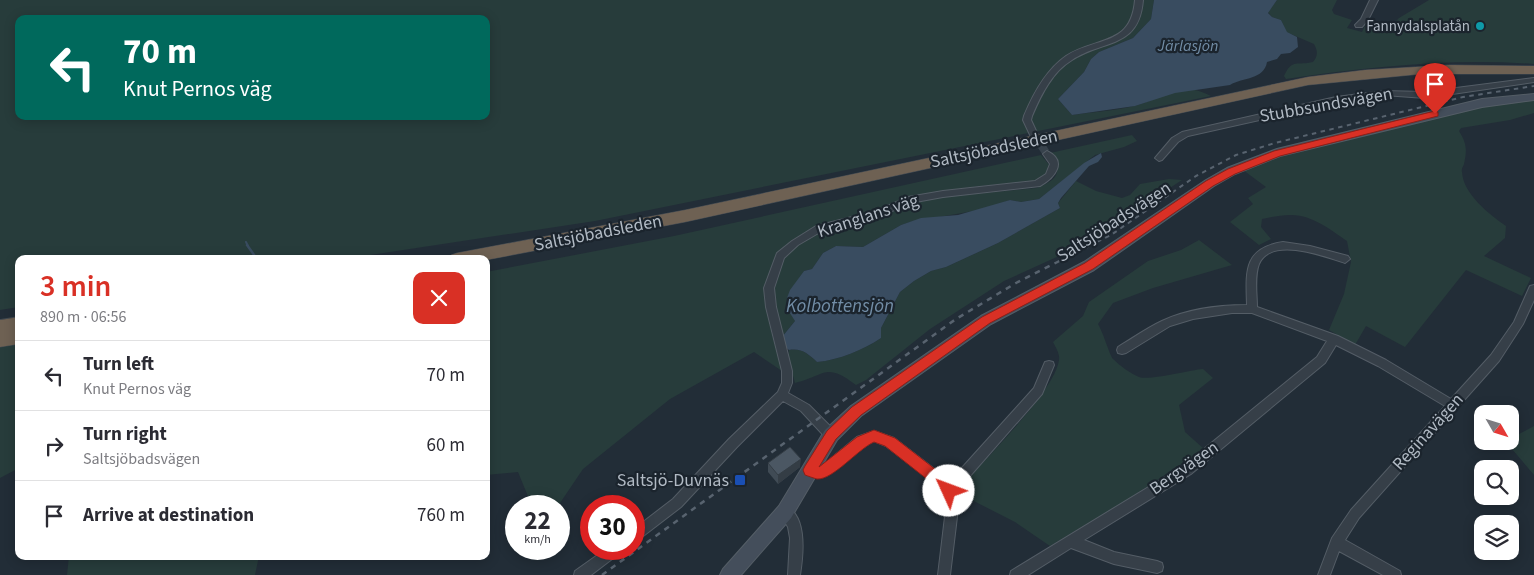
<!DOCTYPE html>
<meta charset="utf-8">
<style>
:root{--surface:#fff;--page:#f2f2f3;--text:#2b2b33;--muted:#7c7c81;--line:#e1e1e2;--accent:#d93025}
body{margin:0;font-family:"Source Sans 3",sans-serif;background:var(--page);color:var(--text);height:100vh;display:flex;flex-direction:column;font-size:19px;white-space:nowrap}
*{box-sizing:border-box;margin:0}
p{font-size:16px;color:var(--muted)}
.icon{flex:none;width:28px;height:28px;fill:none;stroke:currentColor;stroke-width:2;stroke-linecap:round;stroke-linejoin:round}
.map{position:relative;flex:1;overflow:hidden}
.panel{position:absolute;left:15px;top:255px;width:475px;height:305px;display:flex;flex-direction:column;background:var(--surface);border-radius:10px;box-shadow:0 2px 12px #0003}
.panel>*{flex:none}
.top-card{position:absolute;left:15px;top:15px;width:475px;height:105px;border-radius:10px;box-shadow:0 2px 12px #0003;background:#00695c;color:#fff;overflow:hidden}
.needle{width:32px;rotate:129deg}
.controls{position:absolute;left:1474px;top:405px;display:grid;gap:10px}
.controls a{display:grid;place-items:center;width:45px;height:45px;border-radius:10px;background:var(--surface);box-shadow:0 2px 12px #0003;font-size:25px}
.speed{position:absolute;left:505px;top:495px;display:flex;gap:10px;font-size:25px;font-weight:700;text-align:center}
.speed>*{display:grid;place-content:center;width:65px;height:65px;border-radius:50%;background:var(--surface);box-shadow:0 2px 12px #0003;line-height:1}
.speed small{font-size:12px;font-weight:400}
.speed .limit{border:8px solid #d22;background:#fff;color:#111}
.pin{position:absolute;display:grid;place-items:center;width:42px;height:42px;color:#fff;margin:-51px -21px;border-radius:50% 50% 50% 0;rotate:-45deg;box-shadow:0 0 5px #0007}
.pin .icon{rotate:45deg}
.me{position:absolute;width:55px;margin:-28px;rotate:313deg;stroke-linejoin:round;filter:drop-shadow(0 0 4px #0008)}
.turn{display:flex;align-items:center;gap:18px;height:105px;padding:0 25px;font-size:22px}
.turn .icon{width:65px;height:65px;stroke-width:2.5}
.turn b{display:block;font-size:35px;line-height:42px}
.round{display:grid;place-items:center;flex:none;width:52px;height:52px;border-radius:10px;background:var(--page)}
.head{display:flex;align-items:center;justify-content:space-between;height:85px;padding:0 25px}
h1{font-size:30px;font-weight:600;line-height:38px;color:var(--accent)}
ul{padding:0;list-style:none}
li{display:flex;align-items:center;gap:15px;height:70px;padding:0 25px;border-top:1px solid var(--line)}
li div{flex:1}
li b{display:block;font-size:19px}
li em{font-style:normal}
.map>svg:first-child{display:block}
.green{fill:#273c3b;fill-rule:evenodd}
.water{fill:#394c60}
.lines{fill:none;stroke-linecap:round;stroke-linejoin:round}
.stream-far1{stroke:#394c60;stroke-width:2}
.stream{stroke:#394c60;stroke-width:2.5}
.street-tunnel{stroke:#37424c;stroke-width:8;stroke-dasharray:8 4.5;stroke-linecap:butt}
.street-casing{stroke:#545d66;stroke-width:2}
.secondary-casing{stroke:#545d66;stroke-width:2}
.highway-casing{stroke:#414a53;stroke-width:1}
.street{fill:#363f48;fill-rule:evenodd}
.secondary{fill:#444e5b;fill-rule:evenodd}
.highway{fill:#6e6153;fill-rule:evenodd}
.rail-far1{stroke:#58636f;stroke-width:2;stroke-dasharray:4.5 4.5;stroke-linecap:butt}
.rail{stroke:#58636f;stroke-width:2.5;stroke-dasharray:5.5 5.5;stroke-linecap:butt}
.wall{fill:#404b55}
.shaded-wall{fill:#343d45}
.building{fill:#4b5763;stroke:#343d45}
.route{fill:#d93025;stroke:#8d1f18}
.culture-dot{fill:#0f9aa8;stroke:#1b242d;stroke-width:2}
.transit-dot{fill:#1a4fb4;stroke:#1b242d;stroke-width:2}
.labels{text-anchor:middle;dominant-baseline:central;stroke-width:4.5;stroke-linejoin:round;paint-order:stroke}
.far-poi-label{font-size:15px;fill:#b1bac4;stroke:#1b242d;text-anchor:end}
.far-water-label{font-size:16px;font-style:italic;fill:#728da6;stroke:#1b242d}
.street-label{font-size:18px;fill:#b1bac4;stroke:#1b242d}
.poi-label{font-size:18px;fill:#b1bac4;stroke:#1b242d;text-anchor:end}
.water-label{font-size:19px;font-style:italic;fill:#728da6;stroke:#1b242d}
</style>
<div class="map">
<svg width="1534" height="575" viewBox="0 0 1534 575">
<rect width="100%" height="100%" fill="#222d37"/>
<!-- green -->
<path class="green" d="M 0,0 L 1154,0 L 1151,19 L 1133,38 L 1099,52 L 1091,59 L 1084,72 L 1058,99 L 1072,115 C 1092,112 1114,111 1134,106 C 1166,98 1176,78 1211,96 L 595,221 L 344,259 L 19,259 L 19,307 L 0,310 ZM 19,19 L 486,19 L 486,116 L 19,116 Z
M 1277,0 L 1337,0 L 1332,10 L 1334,14 L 1352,20 L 1347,28 L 1362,32 L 1368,20 L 1393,24 L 1399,18 L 1429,0 L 1534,0 L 1534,64 C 1451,58 1368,67 1286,79 L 1284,76 C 1292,58 1298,66 1313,62 C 1318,56 1318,51 1314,44 L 1286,32 L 1281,20 L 1272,17 L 1268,12 Z
M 1534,100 L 1534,113 L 1510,120 L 1461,128 L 1459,131 C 1467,144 1467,150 1464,164 C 1463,167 1461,169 1462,172 C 1463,194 1490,215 1506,226 L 1505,238 L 1484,256 L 1531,278 L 1522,296 L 1466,270 L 1405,347 L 1366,326 L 1355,345 L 1329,330 L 1344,294 L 1351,262 L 1347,241 C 1331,230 1311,214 1290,215 C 1281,215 1271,217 1262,219 L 1261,227 L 1271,239 L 1259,245 L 1230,222 L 1253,204 L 1248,198 L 1266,187 L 1243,170 L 1284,154 L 1469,109 L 1499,103 Z
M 1132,135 L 1137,141 L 1124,147 L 1095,155 L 1039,199 L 1021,202 L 1010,200 L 985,209 L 910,222 L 901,225 L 863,247 L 836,246 L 823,253 L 812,269 L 804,271 L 791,290 L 795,321 L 782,337 L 773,290 L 783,256 L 797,244 L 822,231 L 880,217 L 914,203 L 943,197 L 1037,188 C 1058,180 1063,172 1050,153 Z
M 1041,155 L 1050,166 L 1045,177 L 1034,181 C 1004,184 973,186 944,191 C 922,195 900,205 878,212 C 840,223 785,225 770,271 C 760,303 774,339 782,371 L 754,352 L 670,399 L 583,469 L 558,506 L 532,506 L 518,472 L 486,475 L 486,272 L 674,236 Z
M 1169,179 L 1182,180 L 1081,246 L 1004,281 L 930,329 L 866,380 L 856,385 C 825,362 827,375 795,383 L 788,357 L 789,350 C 802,348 808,354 817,362 C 839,360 863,350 881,338 L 881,328 L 900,292 L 914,281 L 931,271 L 946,267 L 998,243 L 1060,208 L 1058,203 L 1076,181 L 1096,191 L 1122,198 L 1130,195 L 1140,184 Z
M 1199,240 L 1232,265 L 1153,288 L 1113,303 L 1098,324 C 1103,332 1110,356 1113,359 C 1119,365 1131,374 1139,377 C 1150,381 1189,370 1203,369 L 1213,378 L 1179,405 L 1185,432 L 1204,449 L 1130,498 L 1050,546 L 1015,522 L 956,492 C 979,465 1055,392 1059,360 C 1060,354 1056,348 1053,342 L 1083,316 L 1089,302 L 1148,261 L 1181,250 Z
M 19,343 L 19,468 L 0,478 L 0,346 Z
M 1534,426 L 1534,475 L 1506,442 L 1510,441 L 1510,439 Z
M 69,556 L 259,556 L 255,575 L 67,575 Z"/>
<!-- water -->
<path class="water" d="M 1154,0 L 1277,0 L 1268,13 L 1272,17 L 1281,20 L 1287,32 L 1297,37 L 1298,47 L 1290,53 L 1281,54 L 1277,59 L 1267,62 C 1264,80 1243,77 1230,85 L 1175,93 L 1135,106 L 1072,115 L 1058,99 L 1084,72 L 1091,59 L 1099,52 L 1133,38 L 1151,19 Z
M 1101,153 L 1102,157 L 1098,162 L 1089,166 L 1061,198 L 1058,203 L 1060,208 L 998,243 L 946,267 L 931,271 L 914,281 L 900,292 L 881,328 L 881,338 C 863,350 839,360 817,362 C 808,354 802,348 789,350 L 784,346 L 782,337 L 795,321 L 788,310 L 787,298 L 790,290 L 804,271 L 812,269 L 823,253 L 836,246 L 863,247 L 901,225 L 921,218 L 958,215 L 1010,200 L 1021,202 L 1039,199 L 1084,163 Z"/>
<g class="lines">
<!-- stream-far1 -->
<path class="stream-far1" d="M 246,242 L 248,246"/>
<!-- stream -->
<path class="stream" d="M 247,245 L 257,259"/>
<!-- street-tunnel -->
<path class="street-tunnel" d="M 1034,135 L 1047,154"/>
<!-- street casing -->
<g class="street-casing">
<path id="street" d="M 1135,0 L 1143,0 C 1139,49 1104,39 1072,60 C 1052,72 1041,95 1032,116 L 1031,120 L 1038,135 L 1034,138 L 1031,137 L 1023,120 L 1024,116 C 1033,94 1046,70 1066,56 C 1097,36 1131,47 1135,0 Z
M 1370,0 L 1378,0 L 1368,20 L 1362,27 L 1356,27 L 1355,25 L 1361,19 Z
M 1534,78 L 1534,82 L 1425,98 L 1384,95 L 1336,103 L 1188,136 L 1178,142 L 1162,160 L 1159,161 L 1155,158 L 1172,138 L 1182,132 L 1336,97 L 1384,91 L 1425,92 Z
M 1047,151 C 1068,161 1055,178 1040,186 L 943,197 L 910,203 L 881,216 L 822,231 L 798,245 L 784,258 L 774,288 L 776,307 L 792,371 L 792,383 L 788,393 L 809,405 L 835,431 L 837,435 L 835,439 L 831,440 L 827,439 L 801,411 L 783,401 L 737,447 L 681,507 L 638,540 L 634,542 L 634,529 L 673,499 L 729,439 L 778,392 L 782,383 L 782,371 L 766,307 L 764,288 L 777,253 L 792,241 L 816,226 L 876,211 L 908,197 L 943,191 L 1035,181 L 1046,174 L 1050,164 L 1043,154 Z
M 1283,242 L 1310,246 L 1348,256 L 1350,259 L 1345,263 C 1324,256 1271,236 1259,264 C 1254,277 1257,294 1257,307 L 1338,336 L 1386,360 L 1451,399 L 1491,355 L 1514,322 L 1530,286 L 1534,285 L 1534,300 L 1523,324 L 1499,361 L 1359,518 L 1345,540 L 1400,571 L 1401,575 L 1383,575 L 1339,551 L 1330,575 L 1318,575 L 1332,538 L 1351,510 L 1445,406 L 1378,366 L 1336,345 L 1325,363 L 1191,474 L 1084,540 L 1114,552 L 1157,561 L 1162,563 L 1163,567 L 1162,571 L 1157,573 L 1114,564 L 1071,548 L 1028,575 L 1010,575 L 1011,571 L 1183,466 L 1317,357 L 1327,341 L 1252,313 L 1232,313 L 1193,319 L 1170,326 L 1126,353 L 1122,354 L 1118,353 L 1117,350 L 1118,347 C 1133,338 1147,328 1162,321 C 1187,309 1220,305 1247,305 C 1246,272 1243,248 1283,242 Z
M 1049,361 L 1053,362 L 1054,365 L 1042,394 L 956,492 L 959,500 L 950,575 L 938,575 L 947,500 L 943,490 L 886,446 L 874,441 C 857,448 833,478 817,478 C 814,478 809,476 806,475 L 804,471 L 806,467 C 812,465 816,468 822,466 L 857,437 L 874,431 L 894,438 L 950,481 L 1034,388 L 1045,362 Z
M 785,506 C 808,515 803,556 800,575 L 788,575 L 790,538 L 788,527 L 779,512 L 781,508 Z
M 606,549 L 622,549 L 620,553 L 591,575 L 574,575 L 575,571 Z"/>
</g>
<!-- secondary casing -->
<g class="secondary-casing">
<path id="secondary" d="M 1534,94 L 1534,100 L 1482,107 L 1280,156 L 1235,174 L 1214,186 L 1094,270 L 991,324 L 861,416 L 837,440 L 791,518 L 741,575 L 720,575 L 723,569 L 779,506 L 825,430 L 851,406 L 981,316 L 1084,262 L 1206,180 L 1227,168 L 1277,149 L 1482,99 Z"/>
</g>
<!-- highway casing -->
<g class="highway-casing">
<path id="highway" d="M 1449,65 L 1534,66 L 1534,74 L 1421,74 L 1308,85 L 685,222 L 486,260 L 449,259 L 451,255 L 457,253 L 685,210 L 1308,77 L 1365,70 Z
M 19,317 L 19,344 L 0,347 L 0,320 Z"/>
</g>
<!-- street -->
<use href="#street" class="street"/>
<!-- secondary -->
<use href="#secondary" class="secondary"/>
<!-- highway -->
<use href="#highway" class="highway"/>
<!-- rail-far1 -->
<path class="rail-far1" d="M 1089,246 L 1111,235 L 1196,176 L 1236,155 L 1275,143 L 1463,97 L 1534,86"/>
<!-- rail -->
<path class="rail" d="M 602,575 L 956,319 L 1016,283 L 1091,245"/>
</g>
<!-- wall -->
<path class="wall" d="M 768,463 L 800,467 L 778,484 L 768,472 Z"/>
<!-- shaded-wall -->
<path class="shaded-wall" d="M 801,459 L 800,467 L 778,484 L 778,475 Z"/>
<!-- building -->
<path class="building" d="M 790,447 L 801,459 L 778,475 L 768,463 Z"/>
<!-- route -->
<path class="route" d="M 1435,111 L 1438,112 L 1438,116 L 1280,156 L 1235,174 L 1213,186 L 1093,269 L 990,323 L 861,415 L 836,439 L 819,467 L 857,437 L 874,430 L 895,438 L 953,483 L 956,491 L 954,495 L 949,497 L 944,495 L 942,491 L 885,446 L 874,442 C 858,449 833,480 817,479 C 813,478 808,476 805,475 L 803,470 L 805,466 L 827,431 L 852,407 L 982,317 L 1085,263 L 1206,181 L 1228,169 L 1274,151 Z"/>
<!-- markers -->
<circle class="culture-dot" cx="1480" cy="26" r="5"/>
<rect class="transit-dot" x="734" y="474" width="12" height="12" rx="2.5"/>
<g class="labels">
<!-- far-poi labels -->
<g class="far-poi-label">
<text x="1470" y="26">Fannydalsplatån</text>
</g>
<!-- far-water labels -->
<g class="far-water-label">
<text x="1188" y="46">Järlasjön</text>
</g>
<!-- street labels -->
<g class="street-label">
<text transform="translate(1326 105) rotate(-10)">Stubbsundsvägen</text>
<text transform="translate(994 149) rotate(-12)">Saltsjöbadsleden</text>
<text transform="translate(868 216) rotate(-18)">Kranglans väg</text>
<text transform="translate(1114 222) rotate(-33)">Saltsjöbadsvägen</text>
<text transform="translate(598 233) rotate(-11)">Saltsjöbadsleden</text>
<text transform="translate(1428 432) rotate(-48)">Reginavägen</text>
<text transform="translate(1184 468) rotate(-35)">Bergvägen</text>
</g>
<!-- poi labels -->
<g class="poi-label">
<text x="729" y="480">Saltsjö-Duvnäs</text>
</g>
<!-- water labels -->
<g class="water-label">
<text x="840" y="306">Kolbottensjön</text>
</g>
</g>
</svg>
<div class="controls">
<a><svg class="needle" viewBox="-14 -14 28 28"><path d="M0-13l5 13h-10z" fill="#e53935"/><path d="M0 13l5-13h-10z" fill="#7c7c81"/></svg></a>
<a><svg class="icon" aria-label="search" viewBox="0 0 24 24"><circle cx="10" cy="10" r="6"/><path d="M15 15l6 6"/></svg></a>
<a><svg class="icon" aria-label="layers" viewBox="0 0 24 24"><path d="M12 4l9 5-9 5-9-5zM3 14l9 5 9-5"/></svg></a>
</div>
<div class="speed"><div>22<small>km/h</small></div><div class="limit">30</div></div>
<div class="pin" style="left:1435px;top:114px;background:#d93025"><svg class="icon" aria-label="arrive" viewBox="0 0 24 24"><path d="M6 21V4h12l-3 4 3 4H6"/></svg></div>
<svg class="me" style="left:949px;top:491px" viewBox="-20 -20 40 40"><circle r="19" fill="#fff"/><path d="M0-13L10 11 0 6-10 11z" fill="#d93025"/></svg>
<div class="top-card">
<div class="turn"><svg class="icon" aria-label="left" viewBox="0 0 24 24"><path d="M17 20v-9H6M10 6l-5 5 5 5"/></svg><div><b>70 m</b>Knut Pernos väg</div></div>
</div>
<section class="panel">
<div class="head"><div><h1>3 min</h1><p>890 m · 06:56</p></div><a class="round" style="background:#d93025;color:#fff"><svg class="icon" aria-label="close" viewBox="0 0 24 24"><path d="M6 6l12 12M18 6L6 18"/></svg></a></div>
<ul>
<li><svg class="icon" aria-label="left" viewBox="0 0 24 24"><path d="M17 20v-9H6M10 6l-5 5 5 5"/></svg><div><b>Turn left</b><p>Knut Pernos väg</p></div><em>70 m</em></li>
<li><svg class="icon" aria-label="right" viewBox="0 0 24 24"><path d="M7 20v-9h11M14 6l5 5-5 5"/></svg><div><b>Turn right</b><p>Saltsjöbadsvägen</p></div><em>60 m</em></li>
<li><svg class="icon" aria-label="arrive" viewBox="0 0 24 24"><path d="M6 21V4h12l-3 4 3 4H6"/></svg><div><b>Arrive at destination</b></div><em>760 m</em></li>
</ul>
</section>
</div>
